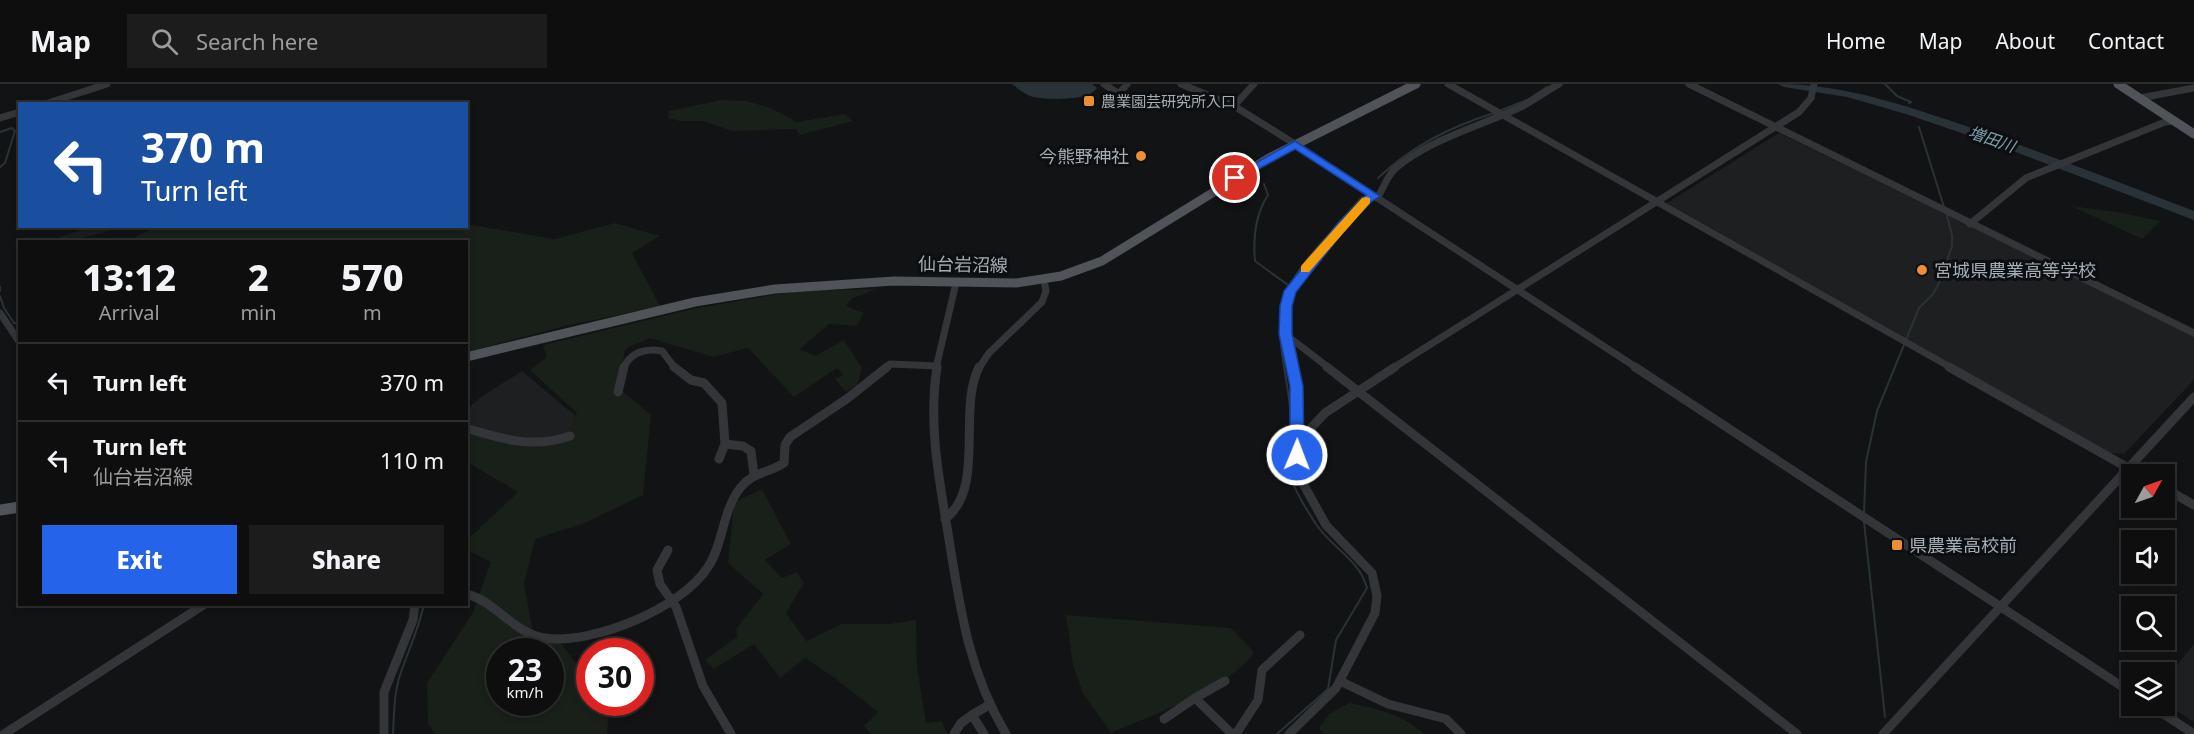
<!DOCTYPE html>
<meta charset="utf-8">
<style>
:root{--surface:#0e0e0f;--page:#1c1c1d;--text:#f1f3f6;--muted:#9b9c9e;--line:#2e2e2f;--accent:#2563eb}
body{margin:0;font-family:"Noto Sans","Noto Sans JP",sans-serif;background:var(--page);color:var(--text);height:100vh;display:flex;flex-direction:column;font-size:22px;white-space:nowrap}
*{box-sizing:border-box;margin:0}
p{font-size:20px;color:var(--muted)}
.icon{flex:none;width:33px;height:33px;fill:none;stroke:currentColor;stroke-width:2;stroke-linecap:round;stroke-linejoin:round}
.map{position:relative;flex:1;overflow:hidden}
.sheet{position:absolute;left:18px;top:156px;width:450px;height:366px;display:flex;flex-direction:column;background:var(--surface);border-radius:0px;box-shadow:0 3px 9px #0003,0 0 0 2px var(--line)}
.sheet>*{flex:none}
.hud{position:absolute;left:18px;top:18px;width:450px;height:126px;border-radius:0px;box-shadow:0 3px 9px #0003,0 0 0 2px var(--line);background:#1a4fa0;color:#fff;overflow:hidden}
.needle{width:39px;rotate:50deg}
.controls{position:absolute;left:2121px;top:380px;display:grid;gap:12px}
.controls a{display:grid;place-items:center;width:54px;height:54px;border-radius:0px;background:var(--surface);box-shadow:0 3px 9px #0003,0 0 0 2px var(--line);font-size:30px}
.speed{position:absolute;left:486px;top:554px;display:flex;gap:12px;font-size:30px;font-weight:700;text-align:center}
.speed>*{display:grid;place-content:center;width:78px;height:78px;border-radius:50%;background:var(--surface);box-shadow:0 3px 9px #0003,0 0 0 2px var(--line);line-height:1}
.speed small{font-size:15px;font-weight:400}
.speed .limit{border:9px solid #d22;background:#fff;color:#111}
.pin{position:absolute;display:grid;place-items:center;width:51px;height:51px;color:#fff;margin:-26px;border:3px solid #fff;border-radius:50%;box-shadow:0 2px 6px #0007}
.me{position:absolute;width:66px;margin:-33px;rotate:1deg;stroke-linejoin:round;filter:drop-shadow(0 0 4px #0008)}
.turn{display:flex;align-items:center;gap:21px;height:126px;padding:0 24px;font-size:27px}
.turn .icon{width:78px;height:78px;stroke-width:2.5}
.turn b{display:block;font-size:42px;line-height:51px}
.eta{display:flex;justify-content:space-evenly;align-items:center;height:102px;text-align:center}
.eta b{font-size:36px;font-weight:800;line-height:42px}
.action{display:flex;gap:12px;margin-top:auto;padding:12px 24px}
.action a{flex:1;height:69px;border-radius:0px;background:var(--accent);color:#fff;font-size:24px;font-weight:800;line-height:69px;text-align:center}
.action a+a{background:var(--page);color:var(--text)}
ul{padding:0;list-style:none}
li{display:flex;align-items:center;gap:18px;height:78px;padding:0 24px;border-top:2px solid var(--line)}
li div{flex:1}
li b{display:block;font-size:22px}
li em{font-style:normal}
header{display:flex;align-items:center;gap:36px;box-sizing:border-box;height:84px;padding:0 30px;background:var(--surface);border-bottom:2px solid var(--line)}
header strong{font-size:28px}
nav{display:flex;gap:33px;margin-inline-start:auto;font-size:21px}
.search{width:420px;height:54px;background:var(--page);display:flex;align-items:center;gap:15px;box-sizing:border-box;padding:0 21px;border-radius:0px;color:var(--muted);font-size:22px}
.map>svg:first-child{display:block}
.built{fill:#1e1f21}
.green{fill:#191f19;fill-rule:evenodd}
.water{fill:#293337}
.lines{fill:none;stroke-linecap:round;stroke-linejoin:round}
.stream{stroke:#293337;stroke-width:2}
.river{fill:#293337;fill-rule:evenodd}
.minor-far1{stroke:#343539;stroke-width:7}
.minor{stroke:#343539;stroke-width:9}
.major-far1{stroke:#505358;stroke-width:9}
.major{stroke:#505358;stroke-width:11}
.route{fill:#2563eb;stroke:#184099;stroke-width:1.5}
.slow{fill:#f59e0b}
.poi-dot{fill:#ec8e33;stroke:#0d0e0f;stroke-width:2}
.labels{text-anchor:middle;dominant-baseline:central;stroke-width:6;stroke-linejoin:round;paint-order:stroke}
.far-poi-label{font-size:15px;fill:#a4acb4;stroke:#0d0e0f;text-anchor:start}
.far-water-label{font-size:16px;font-style:italic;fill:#7ca0af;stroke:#0d0e0f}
.poi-label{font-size:18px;fill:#a4acb4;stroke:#0d0e0f;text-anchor:start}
.street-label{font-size:18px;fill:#a4acb4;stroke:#0d0e0f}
</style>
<header>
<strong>Map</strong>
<div class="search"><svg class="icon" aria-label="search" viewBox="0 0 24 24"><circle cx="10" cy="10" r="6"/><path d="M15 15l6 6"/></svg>Search here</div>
<nav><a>Home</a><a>Map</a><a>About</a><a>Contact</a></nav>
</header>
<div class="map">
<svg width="2194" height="650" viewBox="0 0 2194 650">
<rect width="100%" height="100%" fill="#121314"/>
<!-- built -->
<path class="built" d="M 1779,49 L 2194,252 L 2194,296 L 2124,370 L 2110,369 L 1667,119 Z
M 522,287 L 585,340 L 565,351 L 559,350 L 543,357 L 504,354 L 467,339 L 466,326 L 481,313 Z
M 2194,560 L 2194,638 L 2165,619 L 2164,597 Z"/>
<!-- green -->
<path class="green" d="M 721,16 L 746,17 L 771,24 L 797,38 L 845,30 L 853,37 L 800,51 L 796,45 L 733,47 L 702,37 L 680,37 L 668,34 L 669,27 Z
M 2071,122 L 2117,128 L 2161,137 L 2142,155 Z
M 615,139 L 660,152 L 632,169 L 660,222 L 565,242 L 467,268 L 466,158 L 128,157 L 155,143 L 466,142 L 467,140 L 554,155 Z
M 92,143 L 123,143 L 71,157 L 46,157 Z
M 877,205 L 851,215 L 846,222 L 864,229 L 857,242 L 829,240 L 800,265 L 815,272 L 844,256 L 862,284 L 857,301 L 846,308 L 835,295 L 843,291 L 837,284 L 794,313 L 748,264 L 713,273 L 650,254 L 625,265 L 619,304 L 651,331 L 643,411 L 585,439 L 535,455 L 524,500 L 533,549 L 556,553 L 589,596 L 590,618 L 610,618 L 607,650 L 435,650 L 428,640 L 427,599 L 472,530 L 491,478 L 467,466 L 467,456 L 518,408 L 467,378 L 467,348 L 513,360 L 564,358 L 577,329 L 530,286 L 547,273 L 543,261 L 697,224 L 797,207 ZM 500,567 L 550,567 L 550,618 L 500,618 Z
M 762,405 L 791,460 L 765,476 L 782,494 L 797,488 L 804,499 L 786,529 L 806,557 L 842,540 L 889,540 L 916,536 L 917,583 L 926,639 L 942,637 L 947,650 L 871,650 L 864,642 L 878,628 L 836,595 L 805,574 L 780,594 L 754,560 L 714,585 L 705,576 L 737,553 L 736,545 L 763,510 L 728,479 L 734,418 Z
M 1066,531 L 1231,544 L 1254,568 C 1235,602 1147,633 1111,649 L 1083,609 L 1073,581 Z
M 1349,619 C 1377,625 1403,630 1424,650 L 1323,650 L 1319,644 L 1329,630 Z"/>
<!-- water -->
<path class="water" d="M 1012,0 L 1092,0 L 1097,4 C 1090,17 1047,16 1033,13 C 1026,11 1018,5 1012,0 Z"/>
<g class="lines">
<!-- stream -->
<path class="stream" d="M 1885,0 L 1897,12 L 1911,18 L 1909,19
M 1499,27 L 1527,16 L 1547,3
M 1919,43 L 1944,123
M 0,48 L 12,44 L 15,47 L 5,79 L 0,83
M 1378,94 C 1412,62 1450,43 1494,29
M 1264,100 L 1268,111 C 1255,131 1253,153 1255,177 L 1288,201
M 1338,140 L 1362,113
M 0,203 L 0,207
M 0,212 L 4,224 L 14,239 L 20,239
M 1864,429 L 1866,378 L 1877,327 L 1919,224 L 1933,210 L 1939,199 L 1952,162 L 1952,151 L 1946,128
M 1864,438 L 1885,633
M 393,650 C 394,629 394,608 401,588 C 409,565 419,544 424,520
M 1277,650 L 1328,605 L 1336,556 L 1367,504 C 1359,474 1329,463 1314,437 C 1303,420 1290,399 1287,379 C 1285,365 1291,351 1291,338 C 1290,290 1267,243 1291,198"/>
<!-- river -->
<path class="river" d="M 1778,0 C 1846,0 1909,23 1972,44 C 2047,70 2120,99 2194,127 L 2194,136 L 2008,65 L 1906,30 L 1847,13 L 1784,3 Z"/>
<!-- minor-far1 -->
<path class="minor-far1" d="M 1104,0 L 1119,10 L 1127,0
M 1181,0 L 1234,22 L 1295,60 L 1637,284
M 1448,0 L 1952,284
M 1689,0 L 2194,249
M 2140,14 L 2194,4
M 45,20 L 107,0
M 1234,22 L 1254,0
M 0,34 L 20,28
M 1377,114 C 1385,103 1386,92 1397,83 C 1433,54 1481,42 1523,22 C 1535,15 1547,7 1559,0
M 1970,140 L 2026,94 L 2165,38 L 2174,37
M 0,229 L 20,259
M 1285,250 L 1329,284
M 624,284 C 630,268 646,264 662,267 L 675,284
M 885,284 L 890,280 L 937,282
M 936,284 L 956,199
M 979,284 L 989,269 L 1042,218 L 1046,207 L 1044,196
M 1293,284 C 1286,261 1282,239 1287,215 C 1294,187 1350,129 1374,112
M 1393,284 L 1799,28 L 1811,14 L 1814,0"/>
<!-- minor -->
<path class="minor" d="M 674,283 L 691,296 L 704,299 L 722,319 L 725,360 L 743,362 L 751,367 L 754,391
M 937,283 C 929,336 937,384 946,437 C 959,514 965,581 1006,650
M 1327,283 L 1797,650
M 1635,283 L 2132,609
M 1949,283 L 2139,390
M 618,308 L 624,283
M 466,344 C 502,355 533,365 570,352
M 1298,358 L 1325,329 L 1395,283
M 719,375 L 725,360
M 2164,404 L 2194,421
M 945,435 C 986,404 957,327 979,283
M 668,466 L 657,486 L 660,500 L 676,523 L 703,602 L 731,650
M 466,510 C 496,517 514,550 545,554 C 593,561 682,524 708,483 C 724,459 722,426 741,403 C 753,388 769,389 784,379 L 785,361 L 790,353 L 848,314 L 887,283
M 1340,597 L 1388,620 L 1446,635 L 1461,650
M 1195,614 L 1225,597
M 2150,621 L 2194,650
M 972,631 L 989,621
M 1164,635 L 1195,614 L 1232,650
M 4,650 L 205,520
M 384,650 L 384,608 L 413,536 L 415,520
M 954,650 L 961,639 L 972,631 L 984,650
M 1236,650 L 1258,616 L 1262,586 L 1300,551
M 1289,650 L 1336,604 L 1375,529 L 1377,512 L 1372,489 L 1326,441 L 1301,396 L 1297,365 L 1297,305 L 1293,283
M 1883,650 L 2194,313"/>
<!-- major-far1 -->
<path class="major-far1" d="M 2118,0 L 2194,50
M 466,273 L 695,218 L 775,205 L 894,197 L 1016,199 L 1061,192 L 1102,177 L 1269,74 L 1416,0"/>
<!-- major -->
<path class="major" d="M 0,426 L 20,423"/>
</g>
<!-- route -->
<path class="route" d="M 1295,57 L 1380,112 L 1371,118 L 1346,144 L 1296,208 L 1292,222 L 1292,250 L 1303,302 L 1304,371 L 1297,376 L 1290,371 L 1290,302 L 1279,250 L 1280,222 L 1284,207 L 1338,139 L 1366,111 L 1295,65 L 1239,96 L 1231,96 L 1229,94 Z"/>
<!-- slow -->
<path class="slow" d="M 1366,113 L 1370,114 L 1370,119 L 1309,188 L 1301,188 L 1301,182 L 1362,114 Z"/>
<!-- markers -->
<g class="poi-dot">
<rect x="1083" y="11" width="12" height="12" rx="3"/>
<circle cx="1141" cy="72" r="6"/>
<circle cx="1922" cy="186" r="6"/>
<rect x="1891" y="455" width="12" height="12" rx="3"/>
</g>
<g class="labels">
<!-- far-poi labels -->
<g class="far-poi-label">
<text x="1101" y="17">農業園芸研究所入口</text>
</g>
<!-- far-water labels -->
<g class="far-water-label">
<text transform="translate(1992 55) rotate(19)">増田川</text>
</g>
<!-- poi labels -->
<g class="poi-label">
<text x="1129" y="72" text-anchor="end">今熊野神社</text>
<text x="1934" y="186">宮城県農業高等学校</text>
<text x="1909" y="461">県農業高校前</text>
</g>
<!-- street labels -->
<g class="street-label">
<text transform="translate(963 180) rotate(1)">仙台岩沼線</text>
</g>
</g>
</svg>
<div class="controls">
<a><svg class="needle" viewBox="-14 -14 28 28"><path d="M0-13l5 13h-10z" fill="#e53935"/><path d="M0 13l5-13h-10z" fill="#9b9c9e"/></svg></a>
<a><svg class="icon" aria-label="sound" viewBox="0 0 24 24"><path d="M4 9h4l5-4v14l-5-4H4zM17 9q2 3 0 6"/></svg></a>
<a><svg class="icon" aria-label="search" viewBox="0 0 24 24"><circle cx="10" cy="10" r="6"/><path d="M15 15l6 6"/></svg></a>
<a><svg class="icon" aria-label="layers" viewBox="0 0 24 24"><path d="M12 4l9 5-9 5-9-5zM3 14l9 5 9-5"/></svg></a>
</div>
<div class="speed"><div>23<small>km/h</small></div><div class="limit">30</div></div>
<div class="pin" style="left:1235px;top:94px;background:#d93025"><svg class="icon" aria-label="arrive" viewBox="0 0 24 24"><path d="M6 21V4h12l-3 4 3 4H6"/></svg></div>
<svg class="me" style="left:1297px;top:371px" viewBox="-20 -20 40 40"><circle r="17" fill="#2563eb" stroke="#fff" stroke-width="3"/><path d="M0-11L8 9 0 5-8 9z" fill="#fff"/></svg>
<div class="hud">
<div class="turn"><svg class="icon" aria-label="left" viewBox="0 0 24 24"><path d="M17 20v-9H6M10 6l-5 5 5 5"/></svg><div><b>370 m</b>Turn left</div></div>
</div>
<section class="sheet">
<div class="eta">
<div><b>13:12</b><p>Arrival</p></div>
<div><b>2</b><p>min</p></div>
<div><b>570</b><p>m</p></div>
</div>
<ul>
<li><svg class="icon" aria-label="left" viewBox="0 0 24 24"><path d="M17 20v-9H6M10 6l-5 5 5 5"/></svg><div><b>Turn left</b></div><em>370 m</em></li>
<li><svg class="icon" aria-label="left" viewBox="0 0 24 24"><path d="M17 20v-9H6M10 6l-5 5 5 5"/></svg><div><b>Turn left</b><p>仙台岩沼線</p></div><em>110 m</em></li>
</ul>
<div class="action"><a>Exit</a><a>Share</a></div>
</section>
</div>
